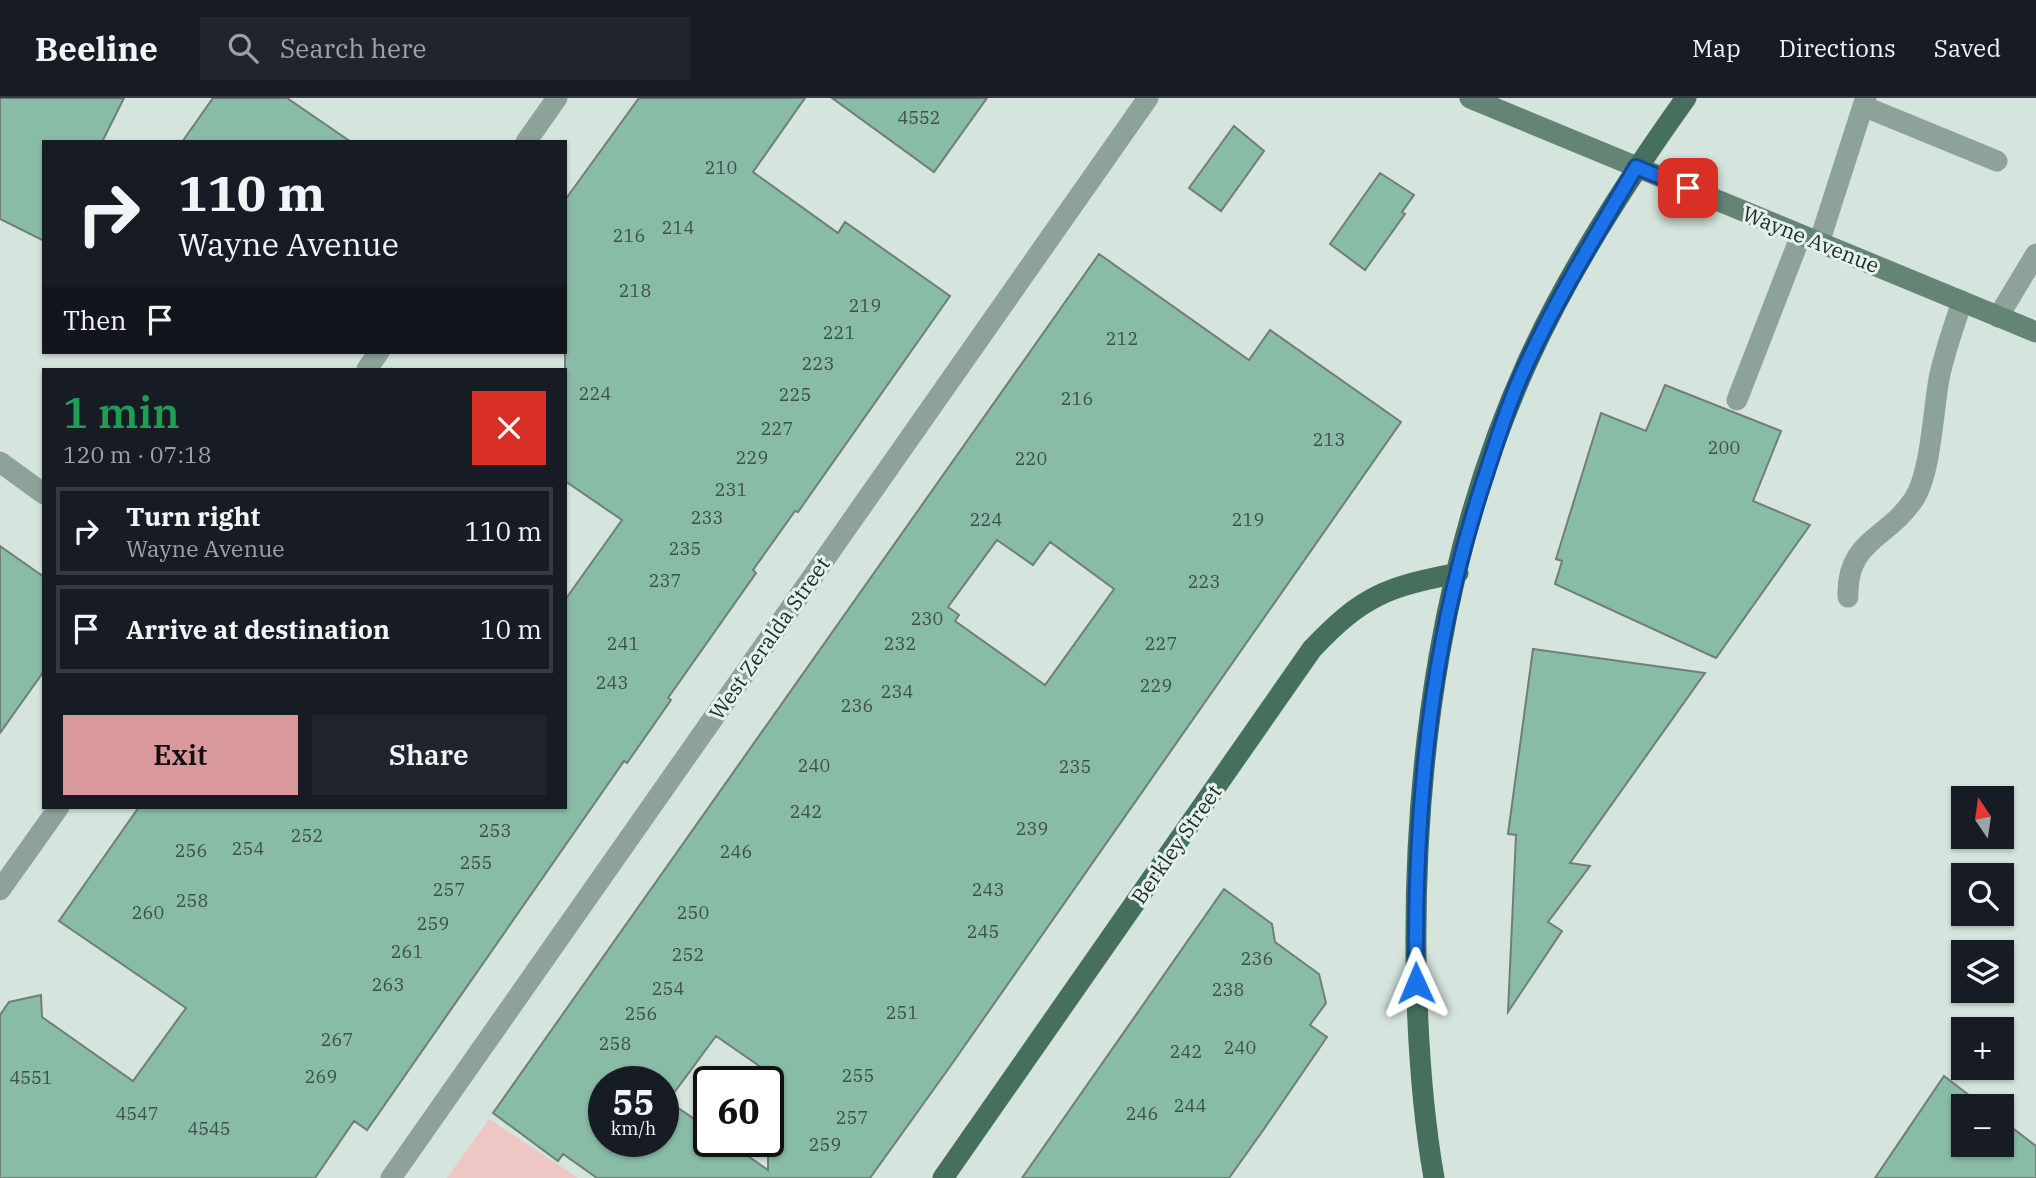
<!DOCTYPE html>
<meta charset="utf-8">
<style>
:root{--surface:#171b24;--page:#20242c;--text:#f1f3f6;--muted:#9ea1a6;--line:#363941;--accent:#d9999c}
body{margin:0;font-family:"IBM Plex Serif",serif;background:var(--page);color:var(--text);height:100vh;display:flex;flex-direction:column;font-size:26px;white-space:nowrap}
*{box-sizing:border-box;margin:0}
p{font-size:23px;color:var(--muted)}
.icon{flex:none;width:38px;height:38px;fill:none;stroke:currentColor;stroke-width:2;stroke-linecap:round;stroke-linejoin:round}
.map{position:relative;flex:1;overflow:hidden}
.sheet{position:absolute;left:42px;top:270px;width:525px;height:441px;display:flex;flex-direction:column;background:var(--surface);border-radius:0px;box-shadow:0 2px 5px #0004}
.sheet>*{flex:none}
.banner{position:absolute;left:42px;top:42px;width:525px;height:214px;border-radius:0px;box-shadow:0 2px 5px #0004;background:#171b24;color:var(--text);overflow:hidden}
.needle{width:46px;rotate:347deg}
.controls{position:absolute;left:1951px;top:688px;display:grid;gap:14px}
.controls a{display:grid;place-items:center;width:63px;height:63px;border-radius:0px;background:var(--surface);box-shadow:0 2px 5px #0004;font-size:35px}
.speed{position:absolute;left:588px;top:968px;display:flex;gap:14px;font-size:35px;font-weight:700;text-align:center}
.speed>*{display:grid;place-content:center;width:91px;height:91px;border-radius:50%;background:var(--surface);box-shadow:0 2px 5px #0004;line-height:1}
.speed small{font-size:18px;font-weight:400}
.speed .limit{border:4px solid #111;border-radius:10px;background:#fff;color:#111}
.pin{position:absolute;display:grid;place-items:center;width:60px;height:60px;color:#fff;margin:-30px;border-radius:14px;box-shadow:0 4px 10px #0006}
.me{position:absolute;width:77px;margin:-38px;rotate:359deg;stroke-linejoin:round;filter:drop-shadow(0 0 5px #0008)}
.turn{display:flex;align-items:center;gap:24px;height:147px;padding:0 21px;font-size:32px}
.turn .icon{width:91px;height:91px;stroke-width:2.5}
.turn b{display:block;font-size:49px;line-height:60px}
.then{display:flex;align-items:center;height:66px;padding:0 21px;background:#0003;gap:14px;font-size:26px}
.round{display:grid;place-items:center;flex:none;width:74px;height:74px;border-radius:0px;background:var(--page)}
.head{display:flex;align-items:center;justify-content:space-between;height:119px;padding:0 21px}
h1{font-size:42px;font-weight:600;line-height:52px;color:#1e9e55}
.cta{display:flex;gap:14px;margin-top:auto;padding:14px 21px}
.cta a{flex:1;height:80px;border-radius:0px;background:var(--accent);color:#111;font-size:28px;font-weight:600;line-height:80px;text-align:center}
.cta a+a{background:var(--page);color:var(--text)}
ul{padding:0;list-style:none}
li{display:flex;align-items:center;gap:21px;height:88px;margin:0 14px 10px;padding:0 7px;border:4px solid var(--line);border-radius:0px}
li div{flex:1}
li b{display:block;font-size:26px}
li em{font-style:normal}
header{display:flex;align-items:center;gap:42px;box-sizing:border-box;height:98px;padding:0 35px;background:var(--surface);border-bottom:2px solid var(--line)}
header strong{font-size:33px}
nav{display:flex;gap:38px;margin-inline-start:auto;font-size:24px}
.search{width:490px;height:63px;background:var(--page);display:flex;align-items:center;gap:18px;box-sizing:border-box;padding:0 24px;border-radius:0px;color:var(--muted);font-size:26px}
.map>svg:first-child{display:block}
.green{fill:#eec6c3}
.building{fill:#89bca6;stroke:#707e77;stroke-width:2;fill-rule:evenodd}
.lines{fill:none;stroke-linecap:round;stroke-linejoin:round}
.lane{stroke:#8da399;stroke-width:21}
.street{stroke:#8da399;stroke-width:21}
.secondary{stroke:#648476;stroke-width:21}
.primary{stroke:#476f5e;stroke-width:21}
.route-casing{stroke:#114b97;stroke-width:18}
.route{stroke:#1a73e8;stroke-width:12}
.labels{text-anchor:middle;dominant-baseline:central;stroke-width:6;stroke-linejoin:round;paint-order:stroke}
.number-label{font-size:18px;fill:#3f5048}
.street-label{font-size:21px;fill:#262c29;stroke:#e3f2ea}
</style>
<header>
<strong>Beeline</strong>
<div class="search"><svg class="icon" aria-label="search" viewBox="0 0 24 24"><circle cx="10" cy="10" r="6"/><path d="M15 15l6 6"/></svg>Search here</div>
<nav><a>Map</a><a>Directions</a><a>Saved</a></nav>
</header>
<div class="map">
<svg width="2036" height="1080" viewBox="0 0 2036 1080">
<rect width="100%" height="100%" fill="#d5e4dd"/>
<!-- green -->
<path class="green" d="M 489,1021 L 578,1080 L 447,1080 Z"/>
<!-- building -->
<path class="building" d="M 0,0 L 124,0 L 102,44 L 44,44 L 44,143 L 0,121 Z
M 213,0 L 287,0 L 351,44 L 182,44 Z
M 639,0 L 805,0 L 753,74 L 838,135 L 845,124 L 950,198 L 798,414 L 795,413 L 753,472 L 756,475 L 668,600 L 671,602 L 627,665 L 624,663 L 367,1032 L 354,1023 L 315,1080 L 0,1080 L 0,917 L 9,904 L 41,897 L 42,919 L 133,983 L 186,910 L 59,823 L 139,709 L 565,709 L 565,502 L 622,422 L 565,383 L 565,102 Z
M 832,0 L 987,0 L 934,74 Z
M 1234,28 L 1264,53 L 1221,113 L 1189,90 Z
M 1380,75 L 1414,97 L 1402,114 L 1405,116 L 1365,172 L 1330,146 Z
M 1099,156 L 1249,262 L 1270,232 L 1401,324 L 949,970 L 870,1080 L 597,1080 L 563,1056 L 558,1063 L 493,1015 ZM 997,442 L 1033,467 L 1050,444 L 1114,491 L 1045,587 L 955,523 L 959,517 L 948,509 ZM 716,938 L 768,974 L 768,1072 L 726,1043 L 709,1043 L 709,1031 L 668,1003 ZM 604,984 L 663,984 L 663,1043 L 604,1043 Z
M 1665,287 L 1781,333 L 1753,403 L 1810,427 L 1716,560 L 1555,486 L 1562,463 L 1556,461 L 1601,315 L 1646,333 Z
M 0,448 L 44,479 L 44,573 L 0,635 Z
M 1533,551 L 1705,575 L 1570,765 L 1590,768 L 1548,824 L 1562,833 L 1508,914 L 1516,737 L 1508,736 Z
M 1224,791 L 1272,826 L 1275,844 L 1319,876 L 1326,905 L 1310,927 L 1327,939 L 1264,1031 L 1229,1080 L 1022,1080 Z
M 1944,978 L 1983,1008 L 1964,1008 L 1964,1046 L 2002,1046 L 2002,1022 L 2036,1048 L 2036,1080 L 1875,1080 Z"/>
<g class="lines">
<!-- lane -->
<path class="lane" d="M 1866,0 L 1863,8 L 1997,63
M 1819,145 L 1863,8
M 1998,219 L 2036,156
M 1737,302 L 1801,137
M 1848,499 C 1846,442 1888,441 1914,401 C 1931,375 1933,313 1939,281 C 1944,255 1954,229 1962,203"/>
<!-- street -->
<path class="street" d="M 526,44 L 557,0
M 367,271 L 379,254
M 0,364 L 44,396
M 0,792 L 59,709
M 391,1080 L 1148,0"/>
<!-- secondary -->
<path class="secondary" d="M 1470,0 L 2036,234"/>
<!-- primary -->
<path class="primary" d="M 943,1080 L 1312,551 C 1363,497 1387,489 1458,475
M 1434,1080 C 1421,1006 1417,932 1416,858 C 1414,658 1444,448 1527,265 C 1568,174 1628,81 1686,0"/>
</g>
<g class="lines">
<!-- route casing -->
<g class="route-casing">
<path id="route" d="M 1416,885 C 1414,707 1430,542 1487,373 C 1499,336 1511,298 1528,263 C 1559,196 1599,133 1636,69 L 1688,90"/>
</g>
<!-- route -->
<use href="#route" class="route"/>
</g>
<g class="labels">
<!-- number labels -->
<g class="number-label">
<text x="919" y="19">4552</text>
<text x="721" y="69">210</text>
<text x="678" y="129">214</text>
<text x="629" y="137">216</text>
<text x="635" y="192">218</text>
<text x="865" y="207">219</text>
<text x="839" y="234">221</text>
<text x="1122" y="240">212</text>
<text x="818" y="265">223</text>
<text x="595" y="295">224</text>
<text x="795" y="296">225</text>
<text x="1077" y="300">216</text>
<text x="777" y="330">227</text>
<text x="1329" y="341">213</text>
<text x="1724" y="349">200</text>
<text x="752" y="359">229</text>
<text x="1031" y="360">220</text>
<text x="731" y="391">231</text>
<text x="707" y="419">233</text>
<text x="986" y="421">224</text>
<text x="1248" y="421">219</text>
<text x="685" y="450">235</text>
<text x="665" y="482">237</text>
<text x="1204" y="483">223</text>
<text x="927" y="520">230</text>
<text x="623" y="545">241</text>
<text x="900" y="545">232</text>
<text x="1161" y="545">227</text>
<text x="612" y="584">243</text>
<text x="1156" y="587">229</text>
<text x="897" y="593">234</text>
<text x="857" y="607">236</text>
<text x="814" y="667">240</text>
<text x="1075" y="668">235</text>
<text x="806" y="713">242</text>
<text x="1032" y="730">239</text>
<text x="495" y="732">253</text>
<text x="307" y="737">252</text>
<text x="248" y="750">254</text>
<text x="191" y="752">256</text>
<text x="736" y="753">246</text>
<text x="476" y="764">255</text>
<text x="449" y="791">257</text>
<text x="988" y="791">243</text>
<text x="192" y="802">258</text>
<text x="148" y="814">260</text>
<text x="693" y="814">250</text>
<text x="433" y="825">259</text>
<text x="983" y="833">245</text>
<text x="407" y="853">261</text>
<text x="688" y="856">252</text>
<text x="1257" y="860">236</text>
<text x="388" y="886">263</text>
<text x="668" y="890">254</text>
<text x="1228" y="891">238</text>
<text x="902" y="914">251</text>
<text x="641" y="915">256</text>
<text x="337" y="941">267</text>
<text x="615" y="945">258</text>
<text x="1240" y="949">240</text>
<text x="1186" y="953">242</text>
<text x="858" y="977">255</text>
<text x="321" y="978">269</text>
<text x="31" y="979">4551</text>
<text x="1190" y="1007">244</text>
<text x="137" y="1015">4547</text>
<text x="1142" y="1015">246</text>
<text x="852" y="1019">257</text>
<text x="209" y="1030">4545</text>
<text x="825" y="1046">259</text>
</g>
<!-- street labels -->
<g class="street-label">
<text transform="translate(1811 141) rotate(22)">Wayne Avenue</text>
<text transform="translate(769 540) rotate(-55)">West Zeralda Street</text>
<text transform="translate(1176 746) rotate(-55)">Berkley Street</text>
</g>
</g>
</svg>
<div class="controls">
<a><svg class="needle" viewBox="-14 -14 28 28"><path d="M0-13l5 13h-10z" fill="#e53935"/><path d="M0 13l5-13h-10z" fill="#9ea1a6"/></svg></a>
<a><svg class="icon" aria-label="search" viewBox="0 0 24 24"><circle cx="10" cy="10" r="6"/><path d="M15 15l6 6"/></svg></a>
<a><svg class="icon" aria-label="layers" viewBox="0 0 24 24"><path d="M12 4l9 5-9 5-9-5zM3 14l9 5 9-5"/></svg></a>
<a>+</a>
<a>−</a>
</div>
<div class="speed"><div>55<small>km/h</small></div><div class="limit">60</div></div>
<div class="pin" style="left:1688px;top:90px;background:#d93025"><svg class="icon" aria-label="arrive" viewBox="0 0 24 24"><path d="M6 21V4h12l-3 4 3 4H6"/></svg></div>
<svg class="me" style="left:1416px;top:885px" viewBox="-20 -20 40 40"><path d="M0-17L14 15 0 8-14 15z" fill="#1a73e8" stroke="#fff" stroke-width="4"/></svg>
<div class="banner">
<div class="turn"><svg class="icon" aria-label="right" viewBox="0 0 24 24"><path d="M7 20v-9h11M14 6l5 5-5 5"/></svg><div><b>110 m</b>Wayne Avenue</div></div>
<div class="then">Then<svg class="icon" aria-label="arrive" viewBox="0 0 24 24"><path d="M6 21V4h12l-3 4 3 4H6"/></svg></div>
</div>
<section class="sheet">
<div class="head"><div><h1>1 min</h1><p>120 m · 07:18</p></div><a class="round" style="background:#d93025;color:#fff"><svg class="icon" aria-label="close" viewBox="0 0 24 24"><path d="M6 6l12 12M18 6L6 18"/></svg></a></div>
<ul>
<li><svg class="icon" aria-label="right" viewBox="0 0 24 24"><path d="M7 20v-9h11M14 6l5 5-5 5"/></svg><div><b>Turn right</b><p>Wayne Avenue</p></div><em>110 m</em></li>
<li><svg class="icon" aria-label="arrive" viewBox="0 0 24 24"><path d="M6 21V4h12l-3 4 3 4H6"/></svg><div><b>Arrive at destination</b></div><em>10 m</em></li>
</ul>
<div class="cta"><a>Exit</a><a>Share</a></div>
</section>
</div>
